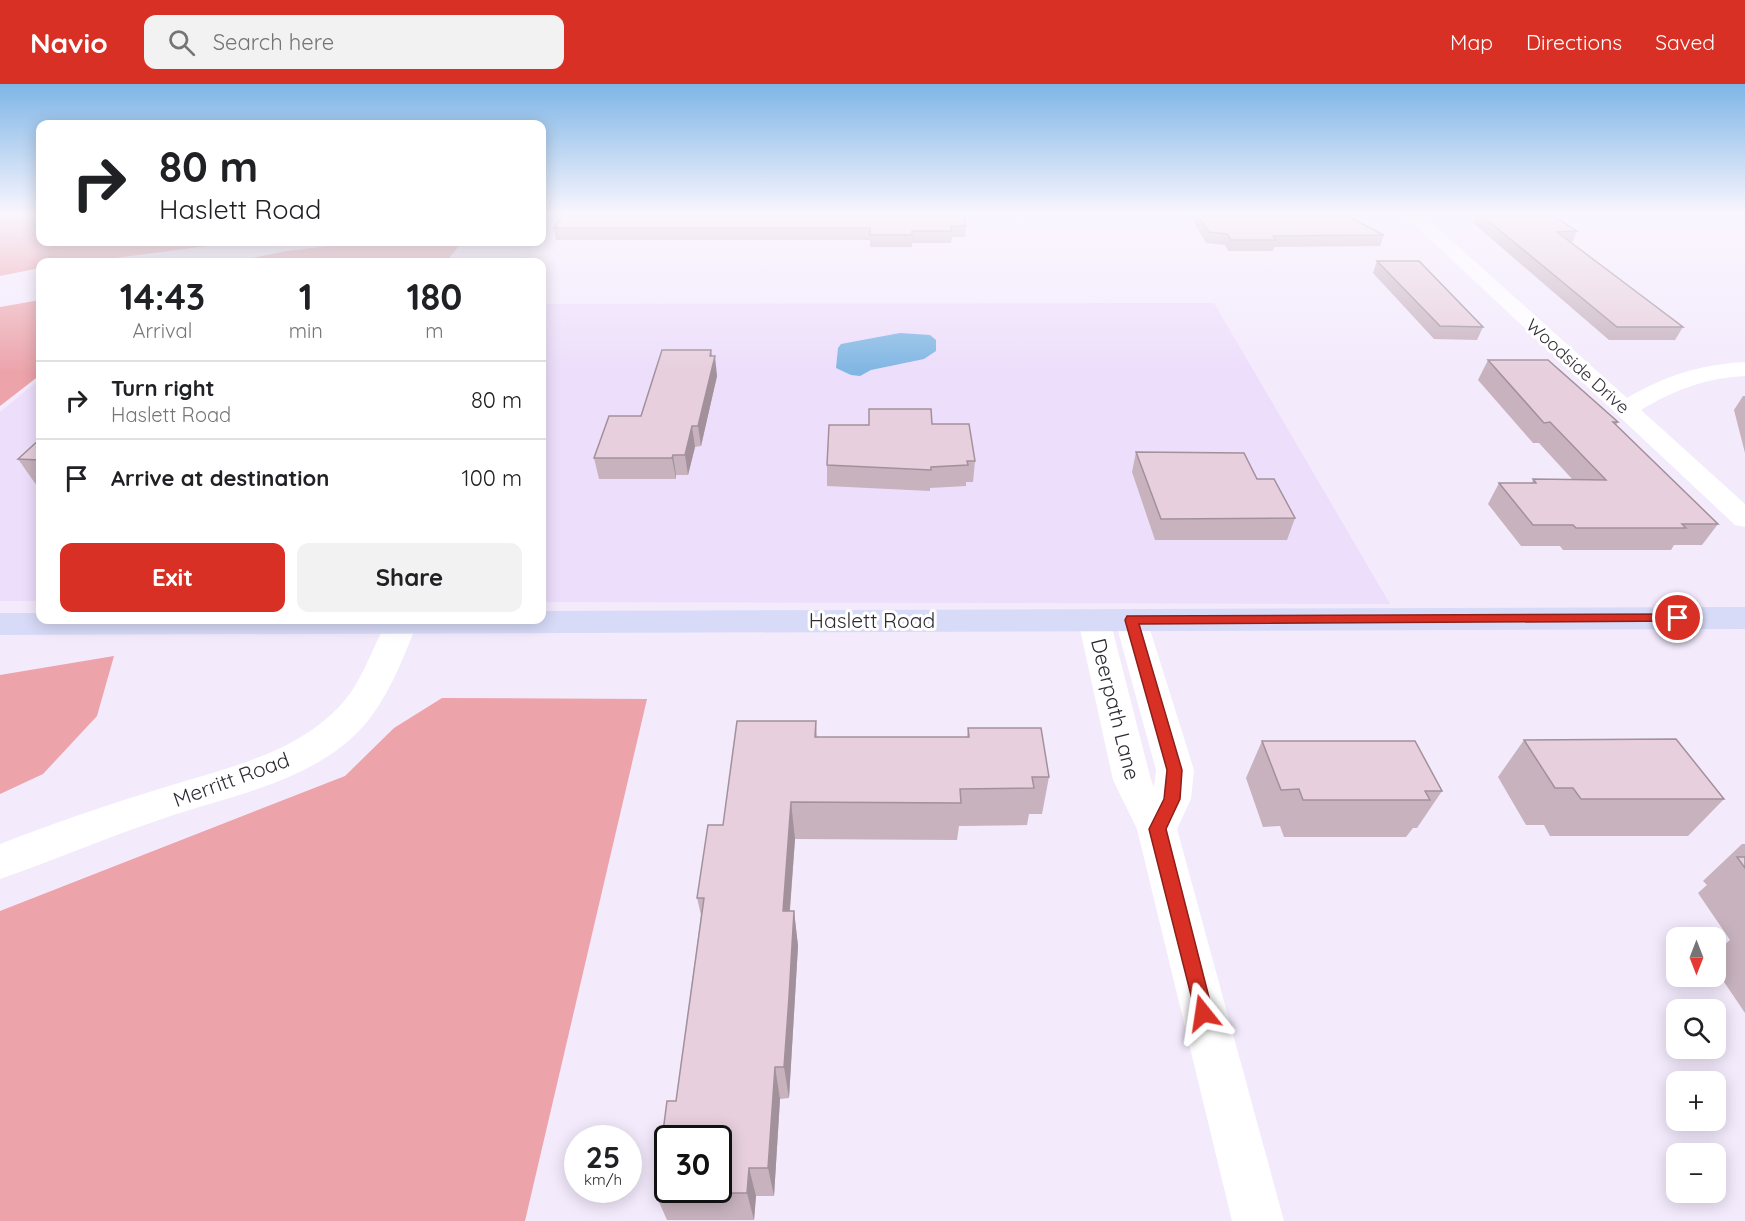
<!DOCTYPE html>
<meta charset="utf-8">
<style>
:root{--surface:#fff;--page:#f2f2f2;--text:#202124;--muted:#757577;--line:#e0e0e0;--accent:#d93025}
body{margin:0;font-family:Quicksand,sans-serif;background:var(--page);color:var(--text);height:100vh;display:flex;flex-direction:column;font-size:22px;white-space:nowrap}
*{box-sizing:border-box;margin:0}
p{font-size:20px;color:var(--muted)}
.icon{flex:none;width:33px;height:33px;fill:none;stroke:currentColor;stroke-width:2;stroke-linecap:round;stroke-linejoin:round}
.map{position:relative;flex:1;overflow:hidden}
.drawer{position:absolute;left:36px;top:174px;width:510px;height:366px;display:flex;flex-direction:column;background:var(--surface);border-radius:12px;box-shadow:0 3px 15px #0003}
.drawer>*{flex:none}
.guide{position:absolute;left:36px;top:36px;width:510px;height:126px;border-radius:12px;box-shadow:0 3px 15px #0003;background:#fff;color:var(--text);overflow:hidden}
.needle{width:39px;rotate:180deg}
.controls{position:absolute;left:1666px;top:843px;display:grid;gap:12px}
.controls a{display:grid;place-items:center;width:60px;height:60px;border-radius:12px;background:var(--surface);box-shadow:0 3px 15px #0003;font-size:30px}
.speed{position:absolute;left:564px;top:1041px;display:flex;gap:12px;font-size:30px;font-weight:700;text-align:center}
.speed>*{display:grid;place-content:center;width:78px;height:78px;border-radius:50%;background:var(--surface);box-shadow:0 3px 15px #0003;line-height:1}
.speed small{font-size:15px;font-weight:400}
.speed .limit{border:3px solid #111;border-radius:9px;background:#fff;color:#111}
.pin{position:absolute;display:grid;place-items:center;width:51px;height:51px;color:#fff;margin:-26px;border:3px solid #fff;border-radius:50%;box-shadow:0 2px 6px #0007}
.me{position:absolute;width:66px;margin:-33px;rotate:345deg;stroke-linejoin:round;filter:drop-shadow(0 0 4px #0008)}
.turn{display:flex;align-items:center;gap:21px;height:126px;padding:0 24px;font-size:27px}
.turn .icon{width:78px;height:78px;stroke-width:2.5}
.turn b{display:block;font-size:42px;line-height:51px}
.eta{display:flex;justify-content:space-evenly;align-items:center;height:102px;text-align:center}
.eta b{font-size:36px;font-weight:700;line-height:42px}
.cta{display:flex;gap:12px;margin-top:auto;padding:12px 24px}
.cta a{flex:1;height:69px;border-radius:12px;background:var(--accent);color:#fff;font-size:24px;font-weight:700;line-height:69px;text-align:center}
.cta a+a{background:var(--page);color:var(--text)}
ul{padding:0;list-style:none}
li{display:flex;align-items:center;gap:18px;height:78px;padding:0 24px;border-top:2px solid var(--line)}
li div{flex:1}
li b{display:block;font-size:22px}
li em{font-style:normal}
header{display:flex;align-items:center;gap:36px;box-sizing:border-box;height:84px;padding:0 30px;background:var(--accent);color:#fff}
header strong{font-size:28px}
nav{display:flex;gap:33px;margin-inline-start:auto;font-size:21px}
.search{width:420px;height:54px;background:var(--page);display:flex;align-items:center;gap:15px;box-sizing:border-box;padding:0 21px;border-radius:12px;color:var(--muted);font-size:22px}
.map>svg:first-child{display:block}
.built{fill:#eddefb}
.forest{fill:#eca3aa}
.water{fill:#7fb6e3}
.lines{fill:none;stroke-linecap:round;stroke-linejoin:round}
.minor{fill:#fff;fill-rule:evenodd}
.secondary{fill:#d8dbf8;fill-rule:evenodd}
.wall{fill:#c7b2be}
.shaded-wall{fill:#a2919b}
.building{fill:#e7cfdd;stroke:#a2919b;stroke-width:1.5;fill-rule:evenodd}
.route{fill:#d93025;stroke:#8d1f18;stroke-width:1.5}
.labels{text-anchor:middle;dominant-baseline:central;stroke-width:6;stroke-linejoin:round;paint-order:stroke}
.far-street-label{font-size:18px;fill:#302c34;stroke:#fff}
.street-label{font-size:21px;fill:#302c34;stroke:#fff}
</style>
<header>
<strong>Navio</strong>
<div class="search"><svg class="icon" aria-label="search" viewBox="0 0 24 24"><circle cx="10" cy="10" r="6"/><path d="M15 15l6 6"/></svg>Search here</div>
<nav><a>Map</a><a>Directions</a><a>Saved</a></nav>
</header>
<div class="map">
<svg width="1745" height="1137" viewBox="0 0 1745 1137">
<rect width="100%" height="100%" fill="#f3eafc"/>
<!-- built -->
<path class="built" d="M 1214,219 L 1390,520 L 542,518 L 542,220 Z
M 40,295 L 40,517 L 0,517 L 0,328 Z"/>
<!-- forest -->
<path class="forest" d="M 0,130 L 40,130 L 40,158 L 238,158 L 84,178 L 40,178 L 40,184 L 0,192 Z
M 363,158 L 462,158 L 446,178 L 233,178 L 287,167 Z
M 40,216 L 40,291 L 0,322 L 0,223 Z
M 114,572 L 97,632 L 43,690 L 0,710 L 0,591 Z
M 442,614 L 647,615 L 525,1137 L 0,1137 L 0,827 L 345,692 L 394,644 Z"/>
<!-- water -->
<path class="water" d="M 900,249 L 930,251 L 936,256 L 936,267 L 924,275 L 871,286 L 860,292 L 851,291 L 836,284 L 838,264 L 841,260 Z"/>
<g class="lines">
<!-- minor -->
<path class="minor" d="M 1403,130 L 1422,130 L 1627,314 C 1664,292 1702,280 1745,278 L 1745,292 C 1706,294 1674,306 1641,326 L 1745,420 L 1745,443 L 1735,441 Z
M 1094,525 L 1105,528 L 1110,536 L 1151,696 L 1154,703 L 1156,686 L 1115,536 L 1120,528 L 1131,525 L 1142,528 L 1147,536 L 1194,686 L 1191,715 L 1177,745 L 1284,1137 L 1232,1137 L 1137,745 L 1113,696 L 1078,536 L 1083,528 Z
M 388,536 L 416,536 L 418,538 C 402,576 387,619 357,649 C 305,700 228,712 162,735 C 108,753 54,776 0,795 L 0,760 C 52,740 106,721 159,705 C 221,685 292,672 339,623 C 363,598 371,565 388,536 Z"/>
<!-- secondary -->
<path class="secondary" d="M 1745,523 L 1745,545 L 0,551 L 0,529 L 40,529 L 40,536 L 542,536 L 542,527 Z"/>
</g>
<!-- wall -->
<path class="wall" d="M 1189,130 L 1343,130 L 1384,151 L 1380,162 L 1274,163 L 1273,167 L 1228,167 L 1225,161 L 1206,159 Z
M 1469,130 L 1550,130 L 1577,147 L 1572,159 L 1683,243 L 1675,256 L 1609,256 L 1472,138 L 1473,133 Z
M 966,142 L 965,153 L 952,153 L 951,159 L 912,159 L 912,163 L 870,163 L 870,156 L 556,156 L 554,144 Z
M 1377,177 L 1483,243 L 1477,256 L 1434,255 L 1373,189 Z
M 712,272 L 717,292 L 701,362 L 695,363 L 688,391 L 676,391 L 676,395 L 599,395 L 594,374 L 641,332 Z
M 1488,276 L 1618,338 L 1616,341 L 1718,440 L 1702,461 L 1674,461 L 1671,466 L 1563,466 L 1560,462 L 1521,462 L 1488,420 L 1499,399 L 1532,399 L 1533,395 L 1573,396 L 1539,359 L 1533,359 L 1478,296 Z
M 1743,312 L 1745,312 L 1745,369 L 1734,326 Z
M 932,340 L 975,377 L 973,398 L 966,398 L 966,402 L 930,404 L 930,407 L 827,402 L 827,381 Z
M 40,355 L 40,402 L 37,402 L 18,375 Z
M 1136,368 L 1257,395 L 1295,434 L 1287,456 L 1155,456 L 1132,388 Z
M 816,637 L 817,653 L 967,653 L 968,644 L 1049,693 L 1042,730 L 1029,730 L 1027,741 L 959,742 L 957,756 L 795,755 L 790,827 L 794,827 L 798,862 L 789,1014 L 780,1015 L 774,1112 L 756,1112 L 754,1136 L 667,1136 L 655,1109 L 676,1017 L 701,831 L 697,814 L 723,741 Z
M 1524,656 L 1724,715 L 1688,752 L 1550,752 L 1544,741 L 1526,741 L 1498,693 Z
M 1262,657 L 1442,707 L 1417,744 L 1413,744 L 1406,753 L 1284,753 L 1280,742 L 1263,743 L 1246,694 Z
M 1742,760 L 1745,760 L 1745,929 L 1716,886 L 1716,875 L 1721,870 L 1718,866 L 1730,856 L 1698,809 L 1707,801 L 1703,797 Z"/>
<!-- shaded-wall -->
<path class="shaded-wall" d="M 711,266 L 713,280 L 715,272 L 717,292 L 701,362 L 698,342 Z
M 692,342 L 695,363 L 688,391 L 685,371 Z
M 673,371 L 676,391 L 676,395 L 672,374 Z
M 791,718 L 795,755 L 787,862 L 783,827 Z
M 794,827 L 798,862 L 789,1014 L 784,983 Z
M 775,983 L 780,1015 L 774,1112 L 768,1084 Z
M 749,1084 L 756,1112 L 754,1136 L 747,1109 Z"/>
<!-- building -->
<path class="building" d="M 563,130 L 964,130 L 966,142 L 951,142 L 952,147 L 912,147 L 912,151 L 870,151 L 870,144 L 554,144 Z
M 1197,130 L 1343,130 L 1384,151 L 1273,152 L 1276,156 L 1231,156 L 1227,150 L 1209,148 Z
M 1480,130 L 1550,130 L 1577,147 L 1557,148 L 1683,243 L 1617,243 Z
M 1377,177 L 1419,177 L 1483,243 L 1440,242 Z
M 662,266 L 711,266 L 710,272 L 715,272 L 698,342 L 692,342 L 685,371 L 673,371 L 672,374 L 594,374 L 609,332 L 641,332 Z
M 1488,276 L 1548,276 L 1618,338 L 1613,338 L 1718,440 L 1682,440 L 1686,444 L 1576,444 L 1573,441 L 1533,441 L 1499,399 L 1536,399 L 1533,395 L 1606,396 L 1550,338 L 1544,339 Z
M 869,325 L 931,325 L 932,340 L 969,340 L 975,377 L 967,377 L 968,381 L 931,383 L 931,386 L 827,381 L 829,341 L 869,341 Z
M 40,355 L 40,376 L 18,375 Z
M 1136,368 L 1244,369 L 1257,395 L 1274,395 L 1295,434 L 1161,435 Z
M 737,637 L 816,637 L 815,653 L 969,653 L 968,644 L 1041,644 L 1049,693 L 1032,693 L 1034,704 L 960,705 L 961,719 L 791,718 L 783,827 L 794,827 L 789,913 L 784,983 L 775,983 L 768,1084 L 749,1084 L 747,1109 L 655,1109 L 667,1017 L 676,1017 L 704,814 L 697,814 L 708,741 L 723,741 ZM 668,1054 L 718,1054 L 718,1106 L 668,1106 Z
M 1676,655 L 1724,715 L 1581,715 L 1573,704 L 1555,704 L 1524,656 Z
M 1262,657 L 1415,657 L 1442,707 L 1425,707 L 1430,716 L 1303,716 L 1299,705 L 1281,706 Z
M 1737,773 L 1745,773 L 1745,784 Z"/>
<!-- sky -->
<linearGradient id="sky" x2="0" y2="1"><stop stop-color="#7eb5e6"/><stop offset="0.45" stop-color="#faf6fe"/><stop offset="1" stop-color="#faf6fe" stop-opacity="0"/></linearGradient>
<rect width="1745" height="289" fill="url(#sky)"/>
<!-- route -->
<path class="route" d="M 1678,530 L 1685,534 L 1683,537 L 1139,540 L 1182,686 L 1180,715 L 1166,745 L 1213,929 L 1210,935 L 1203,938 L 1197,935 L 1149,745 L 1164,715 L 1167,686 L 1125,536 L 1127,532 Z"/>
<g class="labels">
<!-- far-street labels -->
<g class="far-street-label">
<text transform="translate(1578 282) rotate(42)">Woodside Drive</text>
</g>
<!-- street labels -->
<g class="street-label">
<text x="872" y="536">Haslett Road</text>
<text transform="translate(1116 625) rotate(76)">Deerpath Lane</text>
<text transform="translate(231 695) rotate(-20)">Merritt Road</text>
</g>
</g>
</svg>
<div class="controls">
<a><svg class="needle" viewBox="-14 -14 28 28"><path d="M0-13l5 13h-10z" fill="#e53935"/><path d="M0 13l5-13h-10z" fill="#757577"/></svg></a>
<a><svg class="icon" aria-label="search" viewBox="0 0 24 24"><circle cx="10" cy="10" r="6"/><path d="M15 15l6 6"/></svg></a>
<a>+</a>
<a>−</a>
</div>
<div class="speed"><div>25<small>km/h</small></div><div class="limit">30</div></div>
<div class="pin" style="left:1678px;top:534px;background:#d93025"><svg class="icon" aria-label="arrive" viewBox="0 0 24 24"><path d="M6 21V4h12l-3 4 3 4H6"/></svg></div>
<svg class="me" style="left:1203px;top:929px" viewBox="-20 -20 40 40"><path d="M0-17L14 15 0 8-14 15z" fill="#d93025" stroke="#fff" stroke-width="4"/></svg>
<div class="guide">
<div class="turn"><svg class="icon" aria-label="right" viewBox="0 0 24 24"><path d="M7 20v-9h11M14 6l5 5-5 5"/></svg><div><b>80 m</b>Haslett Road</div></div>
</div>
<section class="drawer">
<div class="eta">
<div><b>14:43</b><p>Arrival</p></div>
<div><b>1</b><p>min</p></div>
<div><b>180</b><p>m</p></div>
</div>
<ul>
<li><svg class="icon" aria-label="right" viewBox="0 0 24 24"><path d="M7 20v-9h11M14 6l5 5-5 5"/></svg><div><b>Turn right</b><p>Haslett Road</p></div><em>80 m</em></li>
<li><svg class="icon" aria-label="arrive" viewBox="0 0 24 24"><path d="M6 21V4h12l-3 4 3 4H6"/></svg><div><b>Arrive at destination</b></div><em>100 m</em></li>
</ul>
<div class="cta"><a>Exit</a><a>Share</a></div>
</section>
</div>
